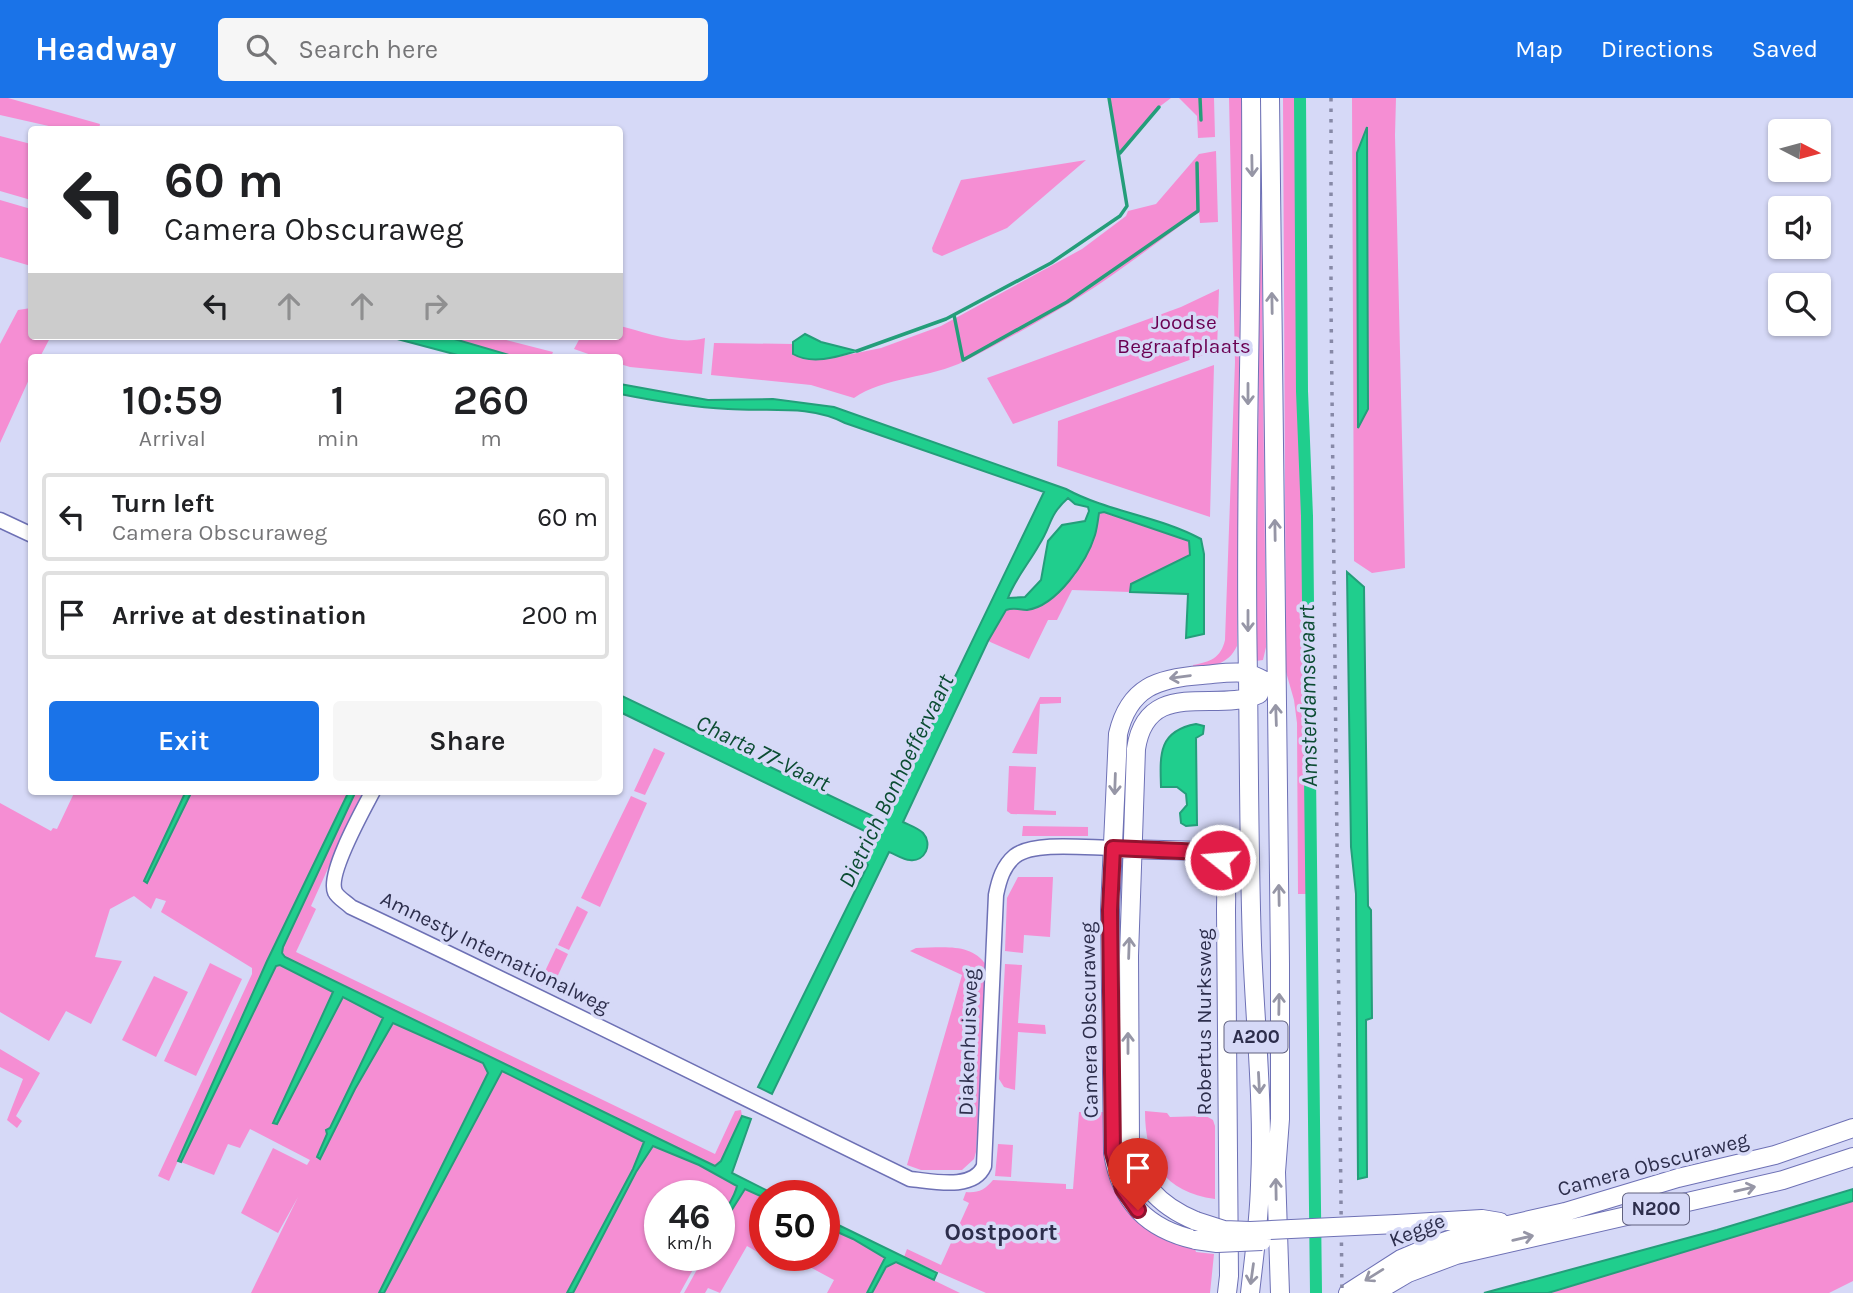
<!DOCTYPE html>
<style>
:root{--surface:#fff;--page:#f6f6f6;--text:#202124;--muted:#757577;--line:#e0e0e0;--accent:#1a73e8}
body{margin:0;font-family:Karla,sans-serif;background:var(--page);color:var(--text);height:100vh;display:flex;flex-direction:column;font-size:26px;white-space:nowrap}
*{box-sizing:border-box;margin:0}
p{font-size:23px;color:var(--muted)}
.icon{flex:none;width:38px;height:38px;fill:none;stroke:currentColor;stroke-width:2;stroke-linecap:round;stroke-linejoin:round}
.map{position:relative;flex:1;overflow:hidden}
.drawer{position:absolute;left:28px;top:256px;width:595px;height:441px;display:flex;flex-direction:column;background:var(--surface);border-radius:7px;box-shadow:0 2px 5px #0004}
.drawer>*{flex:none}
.hud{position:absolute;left:28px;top:28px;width:595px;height:214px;border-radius:7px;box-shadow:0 2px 5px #0004;background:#fff;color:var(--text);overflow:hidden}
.needle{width:46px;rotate:96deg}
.buttons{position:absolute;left:1768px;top:21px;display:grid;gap:14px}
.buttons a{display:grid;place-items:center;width:63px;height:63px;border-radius:7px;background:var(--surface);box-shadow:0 2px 5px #0004;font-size:35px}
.speed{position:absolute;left:644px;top:1082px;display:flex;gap:14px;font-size:35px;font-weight:700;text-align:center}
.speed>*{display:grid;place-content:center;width:91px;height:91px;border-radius:50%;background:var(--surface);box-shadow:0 2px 5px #0004;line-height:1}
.speed small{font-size:18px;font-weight:400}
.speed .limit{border:10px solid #d22;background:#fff;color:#111}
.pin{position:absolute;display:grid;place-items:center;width:60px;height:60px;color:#fff;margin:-72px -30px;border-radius:50% 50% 50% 0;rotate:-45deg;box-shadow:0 0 7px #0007}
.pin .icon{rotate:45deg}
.me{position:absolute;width:77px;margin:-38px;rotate:287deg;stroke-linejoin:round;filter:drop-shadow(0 0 5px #0008)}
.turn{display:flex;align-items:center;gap:24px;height:147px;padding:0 21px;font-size:32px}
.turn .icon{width:91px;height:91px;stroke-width:2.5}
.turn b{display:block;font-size:49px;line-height:60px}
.lanes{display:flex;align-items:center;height:66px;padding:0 21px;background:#0003;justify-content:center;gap:35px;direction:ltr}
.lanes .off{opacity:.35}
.eta{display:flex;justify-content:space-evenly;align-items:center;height:119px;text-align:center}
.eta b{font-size:42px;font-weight:600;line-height:49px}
.button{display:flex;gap:14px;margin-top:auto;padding:14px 21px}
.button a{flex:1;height:80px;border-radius:7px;background:var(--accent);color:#fff;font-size:28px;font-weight:600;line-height:80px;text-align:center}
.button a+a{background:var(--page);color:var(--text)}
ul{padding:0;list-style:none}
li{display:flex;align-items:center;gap:21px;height:88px;margin:0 14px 10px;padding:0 7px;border:4px solid var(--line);border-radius:7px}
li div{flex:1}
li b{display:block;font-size:26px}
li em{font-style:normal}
header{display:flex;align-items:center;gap:42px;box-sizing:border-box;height:98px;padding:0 35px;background:var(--accent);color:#fff}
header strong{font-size:33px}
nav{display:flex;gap:38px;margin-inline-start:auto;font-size:24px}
.search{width:490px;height:63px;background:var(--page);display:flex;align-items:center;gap:18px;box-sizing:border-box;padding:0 24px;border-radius:7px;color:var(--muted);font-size:26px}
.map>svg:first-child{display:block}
.green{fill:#f58ed3}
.water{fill:#20ce8d;stroke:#249e7a;stroke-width:2;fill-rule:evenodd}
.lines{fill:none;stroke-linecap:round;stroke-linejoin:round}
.stream{stroke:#249e7a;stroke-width:3.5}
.canal{stroke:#20ce8d;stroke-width:12}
.minor-casing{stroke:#6e71b5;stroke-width:17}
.major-casing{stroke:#6e71b5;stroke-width:20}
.minor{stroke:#fff;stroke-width:14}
.major{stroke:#fff;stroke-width:18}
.rail{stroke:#8789a7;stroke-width:3.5;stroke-dasharray:3.5 7;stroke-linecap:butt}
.major-bridge-casing{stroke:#6e71b5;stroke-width:20;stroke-linecap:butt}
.major-bridge{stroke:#fff;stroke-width:18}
.oneway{stroke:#9696a6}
.route-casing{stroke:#92132f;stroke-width:18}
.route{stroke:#e11d48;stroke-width:12}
.labels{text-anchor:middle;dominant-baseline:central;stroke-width:7;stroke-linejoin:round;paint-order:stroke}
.shield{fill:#d6d9f7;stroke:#60617f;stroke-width:2}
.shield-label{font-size:19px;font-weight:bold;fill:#2d2e4c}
.park-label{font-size:21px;fill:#6a0052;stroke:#d6d9f7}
.street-label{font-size:21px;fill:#2d2e4c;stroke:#d6d9f7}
.water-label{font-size:23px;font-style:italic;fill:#0b4c32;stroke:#d6d9f7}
.quarter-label{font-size:24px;font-weight:bold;fill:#2d2e4c;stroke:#d6d9f7}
</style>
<header>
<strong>Headway</strong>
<div class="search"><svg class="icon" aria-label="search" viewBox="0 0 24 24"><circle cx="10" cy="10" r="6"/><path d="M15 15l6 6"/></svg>Search here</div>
<nav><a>Map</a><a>Directions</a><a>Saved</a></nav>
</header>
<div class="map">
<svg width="1853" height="1195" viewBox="0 0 1853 1195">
<rect width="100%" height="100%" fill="#d6d9f7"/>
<!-- green -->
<path class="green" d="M 0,0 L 8,0 L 100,26 L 99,31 L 62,31 L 0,17 Z
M 1109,0 L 1171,0 L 1159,9 L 1119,56 Z
M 1179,0 L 1214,0 L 1215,39 L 1198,40 L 1197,18 Z
M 1229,0 L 1244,0 L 1246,119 L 1240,204 L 1237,548 C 1228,567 1213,568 1193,570 L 1193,567 C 1210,564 1221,560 1225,542 L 1235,264 Z
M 1257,0 L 1260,0 L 1266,549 L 1263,562 L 1256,563 L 1259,244 Z
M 1283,0 L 1298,0 L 1309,796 L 1298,796 L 1297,625 L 1294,602 L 1286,574 Z
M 1352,0 L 1396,0 L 1395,37 L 1405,470 L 1372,475 L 1354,463 Z
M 0,38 L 31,46 L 31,102 L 0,93 Z
M 1216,53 L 1218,124 L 1200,125 L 1199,114 C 1160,142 1122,172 1081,198 C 1044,221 1004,243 965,263 C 931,280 884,279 854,300 L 811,287 L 711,277 L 714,245 L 793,246 L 792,250 L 837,259 L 881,250 L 941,228 L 1082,151 L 1126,118 L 1128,113 L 1156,106 L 1199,56 Z
M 1086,62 L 1007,130 L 942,158 L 933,154 L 932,150 L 961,82 Z
M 0,102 L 31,111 L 31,168 L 0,159 Z
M 1219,191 L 1217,252 L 1013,326 L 987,280 L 1181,209 Z
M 31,210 L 32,238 L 51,238 L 40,259 L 32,259 L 31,277 L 0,345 L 0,246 L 18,212 Z
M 620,228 C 646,234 678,248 705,240 L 702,276 L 630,269 L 620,266 L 620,259 L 597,259 L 574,251 L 581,238 L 620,238 Z
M 444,238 L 491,238 L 553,254 L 551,259 L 516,259 Z
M 1214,267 L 1210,419 L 1057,368 L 1058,323 Z
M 1104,414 L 1189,443 L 1190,457 L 1131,486 L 1130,494 L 1072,492 L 1057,522 L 1048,522 L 1029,561 L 988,543 L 1006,512 L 1016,509 L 1026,512 L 1075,477 L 1095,437 L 1099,415 Z
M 1040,599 L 1061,599 L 1061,605 L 1040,606 L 1037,656 L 1012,655 Z
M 654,650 L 665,655 L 645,697 L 634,693 Z
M 1009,668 L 1036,669 L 1034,712 L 1056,713 L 1056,717 L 1011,716 L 1007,713 Z
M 75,693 L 186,693 L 144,783 L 147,785 L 192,693 L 349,693 L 267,863 L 169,1083 L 158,1078 L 252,876 L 252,870 L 161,814 L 166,803 L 156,800 L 151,811 L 134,798 L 110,811 L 95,859 L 122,863 L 91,926 L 66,913 L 49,943 L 0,914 L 0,705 L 51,733 L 53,730 L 57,731 Z
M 356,693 L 363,693 L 311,808 L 316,811 L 296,854 L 715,1056 L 735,1013 L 741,1012 L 742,1018 L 721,1063 L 715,1068 L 285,859 L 282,855 L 283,849 Z
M 631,698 L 647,705 L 600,809 L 581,800 Z
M 1023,728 L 1088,729 L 1088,738 L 1022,738 Z
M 1018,779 L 1053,779 L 1050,839 L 1024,837 L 1023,855 L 1005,853 L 1007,800 Z
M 577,808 L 588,814 L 569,852 L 558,847 Z
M 556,850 L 568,856 L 551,892 L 539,886 Z
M 916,850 C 941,850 971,844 986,867 L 976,1054 L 974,1061 L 962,1072 L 921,1072 L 907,1067 L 962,877 L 910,853 Z
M 210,865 L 242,881 L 196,978 L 164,963 Z
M 1005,866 L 1022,867 L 1018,925 L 1045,927 L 1046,936 L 1018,934 L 1015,992 L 1004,989 L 999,981 Z
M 280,867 L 333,894 L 273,1024 L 277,1025 L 343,899 L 384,920 L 330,1030 L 326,1032 L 327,1036 L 317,1059 L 321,1060 L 355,991 L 393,925 L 484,965 L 488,975 L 379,1195 L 251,1195 L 298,1099 L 278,1135 L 241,1115 L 273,1050 L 307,1067 L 310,1062 L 250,1031 L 240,1050 L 228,1046 L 214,1077 L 181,1064 L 276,868 Z
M 154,878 L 188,894 L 156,959 L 122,942 Z
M 0,951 L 40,975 L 16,1018 L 22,1023 L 17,1030 L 7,1022 L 23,981 L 0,969 Z
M 502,973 L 644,1044 L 633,1071 L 567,1195 L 384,1195 Z
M 1145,1013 L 1167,1015 L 1170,1019 L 1206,1018 L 1213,1022 L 1215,1028 L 1215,1101 C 1164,1094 1145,1063 1145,1013 Z
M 1079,1014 L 1103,1014 L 1108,1077 L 1114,1092 L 1134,1118 L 1151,1134 L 1169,1144 L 1195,1151 L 1196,1154 L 1214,1156 L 1210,1195 L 986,1195 L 904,1159 L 907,1151 L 941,1167 L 969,1105 L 963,1102 L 966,1094 C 978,1095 985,1092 993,1082 L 1066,1086 L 1066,1091 L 1073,1091 Z
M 998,1046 L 1013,1047 L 1011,1079 L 995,1078 Z
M 653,1048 L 699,1067 L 737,1088 L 735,1099 L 719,1126 L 719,1097 L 660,1097 L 660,1157 L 701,1157 L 680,1195 L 573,1195 L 636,1074 Z
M 745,1091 L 765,1100 L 765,1157 L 785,1157 L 782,1168 L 747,1148 L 720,1195 L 708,1190 L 705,1195 L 684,1195 L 705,1157 L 719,1157 L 719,1132 Z
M 1853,1103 L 1853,1183 L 1829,1195 L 1548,1195 Z
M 824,1128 L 853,1141 L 885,1160 L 866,1195 L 827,1195 L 834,1182 L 795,1161 L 796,1157 L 824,1157 Z
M 896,1164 L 960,1195 L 872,1195 L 887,1169 Z"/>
<!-- water -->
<path class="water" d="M 1367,29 L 1368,311 L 1358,330 L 1357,55 Z
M 805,236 L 821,244 L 857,253 C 837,259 812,267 793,256 L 793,244 Z
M 386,238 L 444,238 L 516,259 L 465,259 Z
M 620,286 L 708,302 L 773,301 L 834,309 L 1066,391 C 1108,414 1159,418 1201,441 L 1204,456 L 1204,536 L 1186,540 L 1188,496 L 1130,494 L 1131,486 L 1190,457 L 1189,443 L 1104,414 L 1099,415 C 1098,422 1097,430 1095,437 C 1087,463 1057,508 1027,512 C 1019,512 1015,509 1006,512 L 988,543 L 903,724 C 909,727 918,730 923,735 C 933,746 925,764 910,762 C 903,762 895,756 889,754 L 772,996 L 758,989 L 868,767 L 866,765 L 877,739 L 620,614 L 620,597 L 885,724 L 1044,394 L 845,325 C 808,306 768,314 728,311 C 691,309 655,303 620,296 ZM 1068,400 L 1075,406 L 1088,409 L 1089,413 L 1085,423 L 1062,427 L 1048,443 L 1041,482 L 1025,499 L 1008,500 C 1015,481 1029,465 1039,447 C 1052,427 1048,418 1068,400 Z
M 1347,474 L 1364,489 L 1368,808 L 1371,812 L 1372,920 L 1366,922 L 1367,1079 L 1358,1081 L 1356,796 L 1351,749 Z
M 1196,626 L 1204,628 L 1203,636 L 1196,640 L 1197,727 L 1186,728 L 1181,725 L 1180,715 L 1187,707 L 1186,696 L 1177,689 L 1161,689 C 1160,657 1158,633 1196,626 Z
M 186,693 L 192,693 L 147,785 L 144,783 Z
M 349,693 L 356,693 L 283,849 L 282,855 L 285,859 L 715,1068 L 721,1063 L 742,1018 L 751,1021 L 732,1075 L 776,1097 L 765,1097 L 765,1100 L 745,1091 L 719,1132 C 719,1117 734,1103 737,1088 L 699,1067 L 653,1048 L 636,1074 L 573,1195 L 567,1195 L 633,1071 L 644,1044 L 502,973 L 384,1195 L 379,1195 L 488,975 L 483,965 L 393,925 L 355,991 L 320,1061 L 317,1059 L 327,1036 L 326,1032 L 330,1030 L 383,920 L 343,899 L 277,1026 L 273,1025 L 333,894 L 280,867 L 276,868 L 181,1064 L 178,1063 L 267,863 Z
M 1853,1091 L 1853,1103 L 1548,1195 L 1484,1195 L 1717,1132 Z
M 824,1120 L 937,1175 L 934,1182 L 896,1164 L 886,1169 L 872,1195 L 867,1195 L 885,1160 L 853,1141 L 824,1128 Z"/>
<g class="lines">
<!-- stream -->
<path class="stream" d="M 1200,0 L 1201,22
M 1120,55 L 1159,9
M 954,217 L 963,262 L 1067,204 L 1198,113 L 1197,65
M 857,253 L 946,221 L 1051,165 L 1120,118 L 1127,108 L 1109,0"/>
<!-- canal -->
<path class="canal" d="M 1300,0 L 1302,293 L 1307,418 L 1316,1195"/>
<!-- minor casing -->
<g class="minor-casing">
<path id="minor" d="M 0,422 L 32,437
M 373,693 C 363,712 327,776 335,794 C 338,800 346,804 351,809 C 538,897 723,990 910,1081 C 932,1083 973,1093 984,1068 L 996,797 C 999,782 1003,768 1015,758 C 1034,743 1089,750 1113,750"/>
</g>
<!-- major casing -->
<g class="major-casing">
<path id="major" d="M 1270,0 L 1280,865 L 1280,1021 L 1276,1074 L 1280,1195
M 1123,751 L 1204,753 C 1230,760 1226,792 1226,813 L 1229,1178 L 1227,1195
M 1196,1123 C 1159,1108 1136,1084 1130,1044 L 1129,858 L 1136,651 C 1147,578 1217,616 1259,596
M 1397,1126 L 1482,1121 L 1500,1124
M 1196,1142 C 1147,1131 1121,1104 1113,1055 L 1110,812 L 1118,636 C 1129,589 1158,580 1202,577 C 1216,576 1232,573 1246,575 C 1256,577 1266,584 1275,588
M 1250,1195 C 1254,1159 1259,1124 1260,1087 C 1264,1008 1255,927 1252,847 C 1249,757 1249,667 1248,577 C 1244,385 1253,192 1251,0
M 1348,1195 L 1401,1161 L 1434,1147 L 1464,1137 L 1565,1114 L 1678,1080 L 1775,1057 L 1853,1030
M 1374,1195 L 1408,1175 L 1456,1157 L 1783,1082 L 1853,1059"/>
</g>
<!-- minor -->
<use href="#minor" class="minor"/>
<!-- major -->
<use href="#major" class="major"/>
<!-- rail -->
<path class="rail" d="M 1331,0 L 1331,206 L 1342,1195"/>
<!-- major-bridge casing -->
<g class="major-bridge-casing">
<path id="major-bridge" d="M 1196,1123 L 1224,1132 L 1250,1133 L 1397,1126
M 1196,1142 L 1217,1145 L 1262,1143"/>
</g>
<!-- major-bridge -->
<use href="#major-bridge" class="major-bridge"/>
</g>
<!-- one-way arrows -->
<defs><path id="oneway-shaft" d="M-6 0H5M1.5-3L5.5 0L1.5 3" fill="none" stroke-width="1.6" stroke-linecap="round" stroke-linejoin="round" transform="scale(1.75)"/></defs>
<g class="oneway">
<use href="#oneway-shaft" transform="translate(1252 68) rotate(89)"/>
<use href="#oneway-shaft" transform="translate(1272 205) rotate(-91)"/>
<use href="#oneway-shaft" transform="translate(1248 296) rotate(90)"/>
<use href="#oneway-shaft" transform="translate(1275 432) rotate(-91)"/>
<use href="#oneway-shaft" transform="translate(1248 523) rotate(90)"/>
<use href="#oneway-shaft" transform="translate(1180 579) rotate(172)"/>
<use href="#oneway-shaft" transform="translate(1276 617) rotate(-92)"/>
<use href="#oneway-shaft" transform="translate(1115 686) rotate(92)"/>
<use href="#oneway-shaft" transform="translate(1279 797) rotate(-91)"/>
<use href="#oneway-shaft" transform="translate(1129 850) rotate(-88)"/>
<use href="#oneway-shaft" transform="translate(1279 906) rotate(-89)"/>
<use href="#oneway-shaft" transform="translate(1128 945) rotate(-90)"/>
<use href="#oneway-shaft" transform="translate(1259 985) rotate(87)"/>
<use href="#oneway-shaft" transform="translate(1276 1091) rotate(-91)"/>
<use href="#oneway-shaft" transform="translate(1745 1091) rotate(-13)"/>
<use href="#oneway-shaft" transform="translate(1523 1140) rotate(-13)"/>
<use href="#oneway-shaft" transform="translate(1252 1176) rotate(98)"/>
<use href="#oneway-shaft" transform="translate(1374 1177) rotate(148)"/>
</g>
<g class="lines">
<!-- route casing -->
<g class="route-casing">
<path id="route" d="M 1138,1112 L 1123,1091 L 1113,1055 L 1110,812 L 1113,750 L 1204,754 L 1212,755 L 1220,762"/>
</g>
<!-- route -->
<use href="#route" class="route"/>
</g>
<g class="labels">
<!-- shield labels -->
<g class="shield">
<rect x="1224.5" y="923.5" width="63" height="31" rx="5"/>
<rect x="1623" y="1095.5" width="66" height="31" rx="5"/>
</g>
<g class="shield-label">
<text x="1256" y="939">A200</text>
<text x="1656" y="1111">N200</text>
</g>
<!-- park labels -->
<g class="park-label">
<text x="1184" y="224">Joodse<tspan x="1184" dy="24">Begraafplaats</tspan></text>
</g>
<!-- street labels -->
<g class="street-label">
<text transform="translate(495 854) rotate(26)">Amnesty Internationalweg</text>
<text transform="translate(1089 922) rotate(-91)">Camera Obscuraweg</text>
<text transform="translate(1204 924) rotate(-90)">Robertus Nurksweg</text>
<text transform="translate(968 944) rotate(-88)">Diakenhuisweg</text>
<text transform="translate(1653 1066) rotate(-15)">Camera Obscuraweg</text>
<text transform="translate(1417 1132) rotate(-22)">Kegge</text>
</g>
<!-- water labels -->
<g class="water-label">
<text transform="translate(1308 598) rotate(-91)">Amsterdamsevaart</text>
<text transform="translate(763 655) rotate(26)">Charta 77-Vaart</text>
<text transform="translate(896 683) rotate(-64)">Dietrich Bonhoeffervaart</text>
</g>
<!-- quarter labels -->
<g class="quarter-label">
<text x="1001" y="1134">Oostpoort</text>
</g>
</g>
</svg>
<div class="buttons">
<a><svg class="needle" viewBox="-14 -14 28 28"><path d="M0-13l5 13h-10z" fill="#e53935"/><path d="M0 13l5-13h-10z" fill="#757577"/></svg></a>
<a><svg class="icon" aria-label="sound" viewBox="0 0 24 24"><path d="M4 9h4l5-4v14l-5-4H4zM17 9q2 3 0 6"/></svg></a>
<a><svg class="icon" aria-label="search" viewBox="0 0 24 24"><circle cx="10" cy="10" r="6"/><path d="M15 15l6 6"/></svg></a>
</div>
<div class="speed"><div>46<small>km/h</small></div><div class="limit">50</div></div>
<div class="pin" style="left:1138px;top:1112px;background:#d93025"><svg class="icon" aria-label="arrive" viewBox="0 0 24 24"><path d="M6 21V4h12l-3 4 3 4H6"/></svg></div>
<svg class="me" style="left:1220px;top:762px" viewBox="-20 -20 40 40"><circle r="17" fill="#e11d48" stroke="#fff" stroke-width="3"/><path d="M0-11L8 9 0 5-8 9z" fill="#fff"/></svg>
<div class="hud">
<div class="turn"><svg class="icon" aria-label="left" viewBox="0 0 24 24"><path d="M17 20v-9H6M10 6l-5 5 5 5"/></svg><div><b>60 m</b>Camera Obscuraweg</div></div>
<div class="lanes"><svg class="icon" aria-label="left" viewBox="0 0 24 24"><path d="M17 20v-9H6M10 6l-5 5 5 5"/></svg><svg class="icon off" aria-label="ahead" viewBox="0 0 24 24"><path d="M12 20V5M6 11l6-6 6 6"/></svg><svg class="icon off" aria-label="ahead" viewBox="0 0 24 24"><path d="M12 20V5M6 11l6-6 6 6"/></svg><svg class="icon off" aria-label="right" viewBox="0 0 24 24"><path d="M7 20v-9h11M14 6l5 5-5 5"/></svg></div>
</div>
<section class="drawer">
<div class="eta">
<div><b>10:59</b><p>Arrival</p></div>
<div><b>1</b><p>min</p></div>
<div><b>260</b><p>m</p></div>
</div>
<ul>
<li><svg class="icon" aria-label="left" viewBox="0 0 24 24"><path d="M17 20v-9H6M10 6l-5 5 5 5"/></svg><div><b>Turn left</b><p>Camera Obscuraweg</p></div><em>60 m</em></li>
<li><svg class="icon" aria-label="arrive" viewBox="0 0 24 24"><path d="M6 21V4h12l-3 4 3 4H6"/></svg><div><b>Arrive at destination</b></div><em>200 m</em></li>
</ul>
<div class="button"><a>Exit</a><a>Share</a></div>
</section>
</div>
